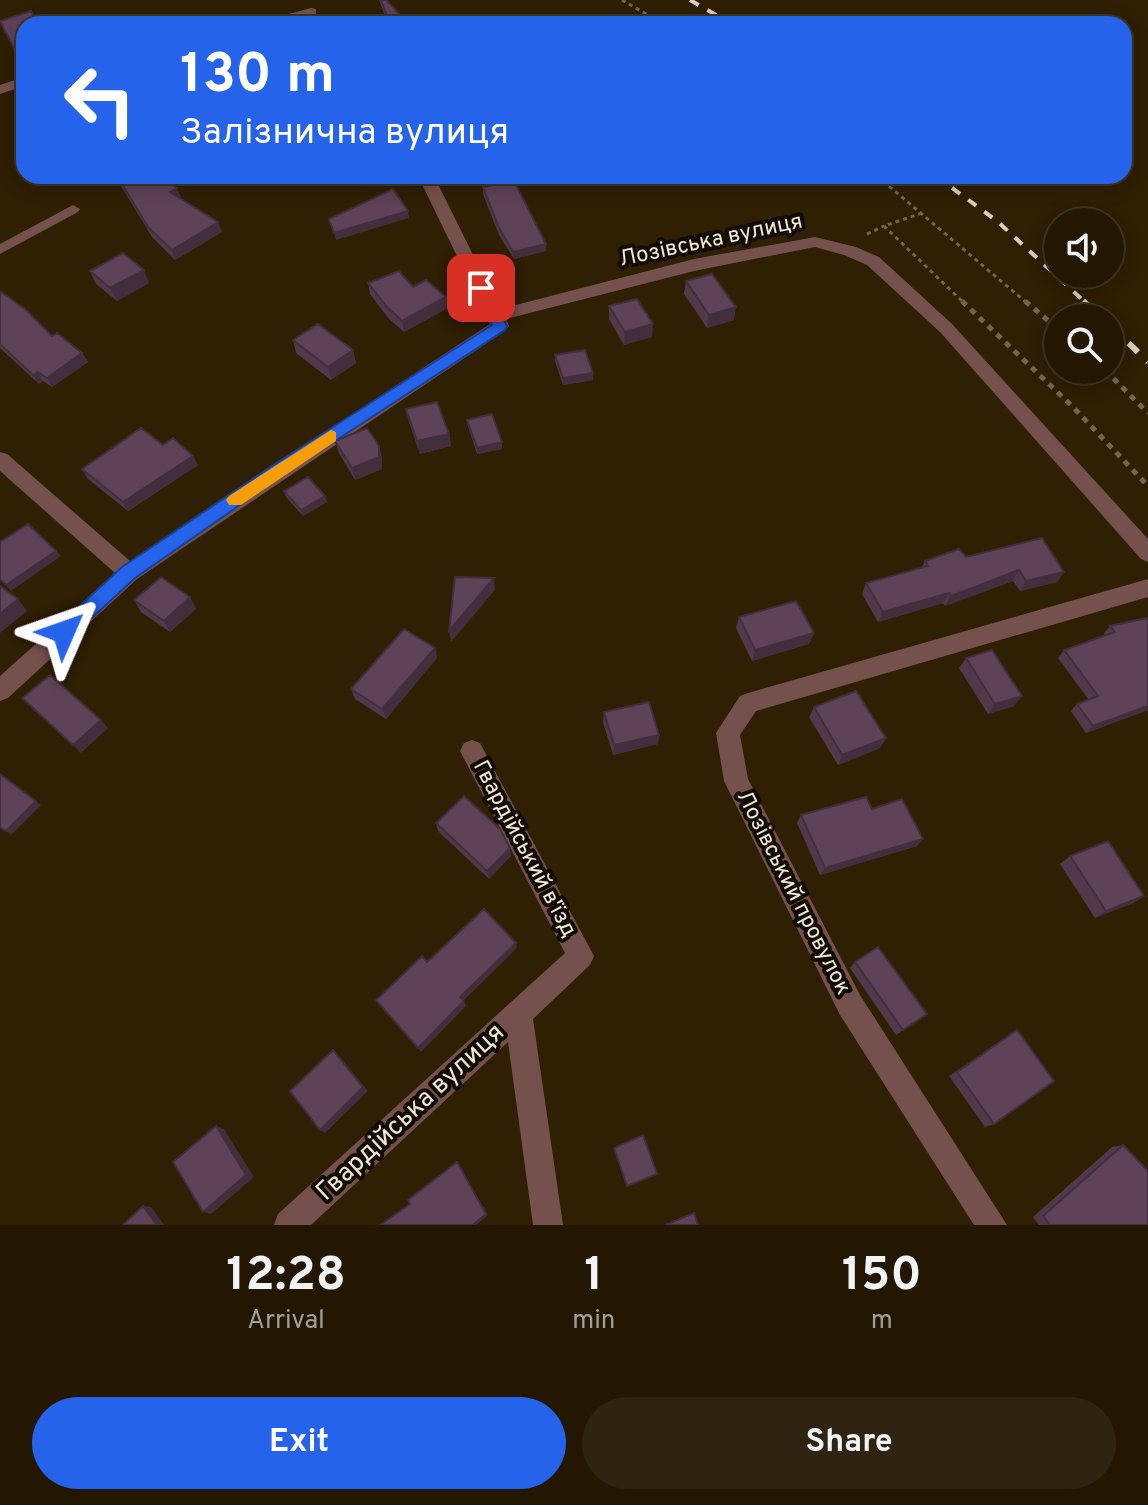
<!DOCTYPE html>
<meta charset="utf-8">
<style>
:root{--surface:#231702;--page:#2f2411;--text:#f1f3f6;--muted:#a39f99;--line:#403624;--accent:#2563eb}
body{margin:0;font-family:Overpass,sans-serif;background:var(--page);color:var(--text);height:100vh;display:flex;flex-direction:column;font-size:30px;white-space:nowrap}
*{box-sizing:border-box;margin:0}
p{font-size:26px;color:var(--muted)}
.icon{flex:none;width:44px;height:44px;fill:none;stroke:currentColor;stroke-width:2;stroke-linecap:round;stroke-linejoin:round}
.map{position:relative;height:1225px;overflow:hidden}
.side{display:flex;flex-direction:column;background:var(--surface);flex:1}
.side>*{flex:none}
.hud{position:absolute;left:16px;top:16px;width:1116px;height:168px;border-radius:24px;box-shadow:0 4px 20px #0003,0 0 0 2px var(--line);background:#2563eb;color:#fff;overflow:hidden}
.buttons{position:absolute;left:1044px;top:208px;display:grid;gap:16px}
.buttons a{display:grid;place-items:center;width:80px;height:80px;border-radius:50%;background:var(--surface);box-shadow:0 4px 20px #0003,0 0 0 2px var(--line);font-size:40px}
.pin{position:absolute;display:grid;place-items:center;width:68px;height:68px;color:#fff;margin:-34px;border-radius:16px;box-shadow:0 4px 12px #0006}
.me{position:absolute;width:88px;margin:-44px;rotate:47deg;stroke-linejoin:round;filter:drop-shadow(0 0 6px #0008)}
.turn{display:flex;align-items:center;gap:28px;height:168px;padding:0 32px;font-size:36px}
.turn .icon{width:104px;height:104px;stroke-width:2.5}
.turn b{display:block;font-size:56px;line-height:68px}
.eta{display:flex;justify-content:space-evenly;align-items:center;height:136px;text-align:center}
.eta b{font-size:48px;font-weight:700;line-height:56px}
.cta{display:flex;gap:16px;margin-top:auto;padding:16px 32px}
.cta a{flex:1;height:92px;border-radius:48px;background:var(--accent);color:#fff;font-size:32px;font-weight:700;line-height:92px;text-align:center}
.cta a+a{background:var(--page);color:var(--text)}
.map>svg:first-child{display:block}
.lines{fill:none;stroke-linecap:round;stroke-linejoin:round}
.path-far1{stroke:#74664e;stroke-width:3;stroke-dasharray:4 4;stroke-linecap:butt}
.path{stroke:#74664e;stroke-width:5;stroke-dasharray:6 6;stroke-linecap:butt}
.service{fill:#75514e;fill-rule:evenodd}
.minor{fill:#75514e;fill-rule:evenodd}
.rail-far1{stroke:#dacfbd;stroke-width:4;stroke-dasharray:10 10;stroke-linecap:butt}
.rail{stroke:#dacfbd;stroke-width:6;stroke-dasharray:13 13;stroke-linecap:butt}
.wall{fill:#51394b}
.shaded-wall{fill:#422e3d}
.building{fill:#5e4257;stroke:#422e3d;stroke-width:2}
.route{fill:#2563eb;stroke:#184099;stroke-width:2}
.slow{fill:#f59e0b}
.labels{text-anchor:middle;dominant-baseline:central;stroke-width:8;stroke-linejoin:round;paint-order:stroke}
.street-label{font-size:22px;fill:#f2e8d7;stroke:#110b02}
.near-street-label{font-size:26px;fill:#f2e8d7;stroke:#110b02}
</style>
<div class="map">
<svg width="1148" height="1225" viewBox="0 0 1148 1225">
<rect width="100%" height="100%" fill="#2f1f03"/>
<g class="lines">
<!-- path-far1 -->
<path class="path-far1" d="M 622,0 L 663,24
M 877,176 L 1027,303
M 922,213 L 884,226 L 964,303
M 867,234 L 884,226"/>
<!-- path -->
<path class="path" d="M 962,301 L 1072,406 L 1148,486
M 1025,301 L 1058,329
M 1105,370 L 1148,413"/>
<!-- service -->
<path class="service" d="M 73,205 L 80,209 L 78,212 L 0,254 L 0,244 Z"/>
<!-- minor -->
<path class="minor" d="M 311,8 L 316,9 L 316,15 L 276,24 L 251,24 Z
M 24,77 L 24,86 L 0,94 L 0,85 Z
M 418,176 L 434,176 L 500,309 L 694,259 L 815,237 L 856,247 L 879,257 L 952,324 L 1148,539 L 1148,562 L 1141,559 L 940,332 L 867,265 L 844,255 L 815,247 L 694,271 L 506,319 L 509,326 L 506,330 L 137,579 L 8,698 L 0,701 L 0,676 L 115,573 L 0,471 L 0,452 L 7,454 L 130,561 L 490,324 Z
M 1148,579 L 1148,597 L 756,711 L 740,735 L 748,779 L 860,995 L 1007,1225 L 974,1225 L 840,1015 L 724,781 L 716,733 L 740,696 L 748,693 Z
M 472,740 L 480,743 L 594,956 L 590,965 L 533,1019 L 563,1225 L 533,1225 L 508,1042 L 311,1225 L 274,1225 L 278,1214 L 565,953 L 460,751 L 464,743 Z"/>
<!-- rail-far1 -->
<path class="rail-far1" d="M 690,0 L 732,24
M 936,176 L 997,221 L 1086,303"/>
<!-- rail -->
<path class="rail" d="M 1083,301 L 1102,318
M 1110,325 L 1148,362"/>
</g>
<!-- wall -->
<path class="wall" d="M 379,0 L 386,0 L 409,24 L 388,24 Z
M 115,176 L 161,176 L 180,198 L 222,232 L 175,260 L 152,237 Z
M 483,187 L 546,251 L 514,259 L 499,235 L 483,194 Z
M 90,271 L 149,283 L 117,301 L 96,284 Z
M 686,281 L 734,320 L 707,328 L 684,294 Z
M 368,283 L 413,287 L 446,297 L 448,308 L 404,332 L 389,319 L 370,294 Z
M 0,291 L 52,336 L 82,353 L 88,362 L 52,387 L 43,381 L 39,384 L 0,348 Z
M 609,306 L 652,337 L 624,345 L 609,319 Z
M 293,340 L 353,350 L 356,363 L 331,380 L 296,353 Z
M 555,355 L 593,373 L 593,380 L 563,385 L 555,361 Z
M 406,409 L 449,434 L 451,446 L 420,454 L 409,422 Z
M 467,420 L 502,449 L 477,454 L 468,426 Z
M 335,441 L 382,458 L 382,469 L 355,480 L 339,453 Z
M 163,445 L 198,465 L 128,511 L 88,479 L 82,469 Z
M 284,491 L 327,502 L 303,516 L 286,497 Z
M 966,557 L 1064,572 L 1057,582 L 1020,591 L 1013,581 L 945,606 L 943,603 L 878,622 L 862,594 L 866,583 L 921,568 L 925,561 Z
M 190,597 L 196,609 L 170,632 L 141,612 L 134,600 Z
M 739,617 L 814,633 L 809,644 L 752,661 L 736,628 Z
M 1148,620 L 1148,710 L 1086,733 L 1071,711 L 1077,704 L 1089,700 L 1058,658 L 1064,650 L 1105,636 L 1104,633 L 1110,626 Z
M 435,648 L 437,658 L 386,719 L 355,699 L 351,689 Z
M 966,658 L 1014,706 L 988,714 L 959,668 Z
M 814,707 L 886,738 L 880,748 L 838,765 L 809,717 Z
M 604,712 L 659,735 L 658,744 L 613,755 L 603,722 Z
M 872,809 L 917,846 L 820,875 L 797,823 L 801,815 Z
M 436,823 L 511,856 L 489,879 L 438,831 Z
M 1070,856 L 1144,896 L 1133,903 L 1095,918 L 1060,864 Z
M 855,962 L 927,1014 L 896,1035 L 850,968 Z
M 1017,1030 L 994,1124 L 985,1127 L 949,1076 Z
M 1123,1145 L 1148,1225 L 1039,1225 L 1033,1217 L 1112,1147 Z"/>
<!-- shaded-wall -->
<path class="shaded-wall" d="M 24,48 L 24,57 L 19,59 L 15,50 Z
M 307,176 L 322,176 L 308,181 Z
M 177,188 L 181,197 L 174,201 L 170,192 Z
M 408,211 L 409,218 L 336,240 L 334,233 Z
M 218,222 L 222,232 L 175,260 L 172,250 Z
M 546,244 L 546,251 L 514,259 L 513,252 Z
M 144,270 L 149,283 L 117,301 L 110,288 Z
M 446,297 L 448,308 L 404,332 L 402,321 Z
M 736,307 L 734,320 L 707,328 L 709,315 Z
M 653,324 L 652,337 L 624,345 L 625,332 Z
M 353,350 L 356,363 L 331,380 L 328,367 Z
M 82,353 L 88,362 L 52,387 L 47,378 Z
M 38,372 L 43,381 L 39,384 L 33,375 Z
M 593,373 L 593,380 L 563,385 L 563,378 Z
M 449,434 L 451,446 L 420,454 L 417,441 Z
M 502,442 L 502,449 L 477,454 L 477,448 Z
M 379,446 L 382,458 L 382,469 L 355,480 L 352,468 Z
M 193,456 L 198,465 L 128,511 L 123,502 Z
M 325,496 L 327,502 L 303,516 L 301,510 Z
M 56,551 L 61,556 L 11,591 L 6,585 Z
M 1019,570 L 1013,581 L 945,606 L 951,596 Z
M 1064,572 L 1057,582 L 1020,591 L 1026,581 Z
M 494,578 L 495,590 L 451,642 L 449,631 Z
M 949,593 L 943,603 L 878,622 L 883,612 Z
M 190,597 L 196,609 L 170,632 L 164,621 Z
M 18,599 L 27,611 L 0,633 L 0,614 Z
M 814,633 L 809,644 L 752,661 L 755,650 Z
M 435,648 L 437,658 L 386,719 L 382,709 Z
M 1022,696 L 1014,706 L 988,714 L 995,704 Z
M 1148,706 L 1148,710 L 1086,733 L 1093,726 Z
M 101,720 L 108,728 L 81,753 L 73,745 Z
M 659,735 L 658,744 L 613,755 L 614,745 Z
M 886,738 L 880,748 L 838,765 L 842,755 Z
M 36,801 L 41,805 L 11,835 L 6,831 Z
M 923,839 L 917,846 L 820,875 L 825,868 Z
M 510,848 L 511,856 L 489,879 L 487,871 Z
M 1144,896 L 1133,903 L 1095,918 L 1106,911 Z
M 516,943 L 517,948 L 462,1002 L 460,997 Z
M 464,1001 L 466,1006 L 421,1052 L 418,1048 Z
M 333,1050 L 368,1091 L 325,1133 L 320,1130 Z
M 216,1126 L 224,1129 L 254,1177 L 211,1214 L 203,1212 Z
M 457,1162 L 488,1215 L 476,1225 L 473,1225 Z
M 143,1206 L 151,1207 L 164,1225 L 157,1225 Z"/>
<!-- building -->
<path class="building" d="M 381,0 L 386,0 L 409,24 L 390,24 Z
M 31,11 L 38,24 L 24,24 L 24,48 L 15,50 L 0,21 Z
M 117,176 L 161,176 L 177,188 L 170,192 L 218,222 L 172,250 L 148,227 Z
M 514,181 L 546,244 L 513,252 L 499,228 L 483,187 Z
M 393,189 L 408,211 L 334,233 L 329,219 Z
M 123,253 L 144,270 L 110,288 L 90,271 Z
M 399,271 L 413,287 L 426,280 L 446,297 L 402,321 L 387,307 L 368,283 Z
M 712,274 L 736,307 L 709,315 L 686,281 Z
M 0,291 L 26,310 L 52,336 L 57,333 L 82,353 L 47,378 L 38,372 L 33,375 L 0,344 Z
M 637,299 L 653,324 L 625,332 L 609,306 Z
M 318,324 L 353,350 L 328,367 L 293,340 Z
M 585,350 L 593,373 L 563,378 L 555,355 Z
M 437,402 L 449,434 L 417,441 L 406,409 Z
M 492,414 L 502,442 L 477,448 L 467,420 Z
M 141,428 L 163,445 L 173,438 L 193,456 L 123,502 L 82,469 Z
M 367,428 L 379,446 L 379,457 L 352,468 L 335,441 Z
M 308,477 L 325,496 L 301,510 L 284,491 Z
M 28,524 L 56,551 L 6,585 L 0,579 L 0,542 Z
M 1042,538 L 1064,572 L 1026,581 L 1019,570 L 951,596 L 949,593 L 883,612 L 866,583 L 928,566 L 925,561 L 959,549 L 966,557 Z
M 161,577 L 190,597 L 164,621 L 134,600 Z
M 455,577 L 494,578 L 449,631 Z
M 0,586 L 18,599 L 0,614 Z
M 796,601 L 814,633 L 755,650 L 739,617 Z
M 1147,618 L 1148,620 L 1148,706 L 1093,726 L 1077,704 L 1098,696 L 1064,650 L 1115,632 L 1110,626 Z
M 404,629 L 435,648 L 382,709 L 351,689 Z
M 992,650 L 1022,696 L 995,704 L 966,658 Z
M 50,675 L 101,720 L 73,745 L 22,698 Z
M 856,691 L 886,738 L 842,755 L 814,707 Z
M 649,702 L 659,735 L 614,745 L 604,712 Z
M 0,774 L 36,801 L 6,831 L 0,827 Z
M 464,796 L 500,829 L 510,848 L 487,871 L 436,823 Z
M 866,797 L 872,809 L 902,799 L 923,839 L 825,868 L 801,815 Z
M 1108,841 L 1144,896 L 1106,911 L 1070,856 Z
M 484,909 L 516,943 L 460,997 L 464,1001 L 418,1048 L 376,1000 L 422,956 L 427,962 Z
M 878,947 L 927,1014 L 903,1030 L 855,962 Z
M 1017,1030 L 1054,1081 L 994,1124 L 957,1072 Z
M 333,1050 L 363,1087 L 320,1130 L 290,1091 Z
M 216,1126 L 246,1175 L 203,1212 L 173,1162 Z
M 643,1135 L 657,1174 L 627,1186 L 614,1148 Z
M 1123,1145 L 1148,1171 L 1148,1225 L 1050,1225 L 1043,1216 Z
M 457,1162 L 486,1214 L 473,1225 L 380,1225 L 410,1204 L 408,1200 Z
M 143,1206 L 157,1225 L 123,1225 Z
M 694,1213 L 698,1225 L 665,1225 Z"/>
<!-- route -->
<path class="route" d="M 481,283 L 488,288 L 507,326 L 505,330 L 283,475 L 135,578 L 71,637 L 58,637 L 55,632 L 58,626 L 122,567 L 272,466 L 492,325 L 474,288 Z"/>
<!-- slow -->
<path class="slow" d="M 331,430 L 336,432 L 336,441 L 241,505 L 229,505 L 226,500 L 229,496 Z"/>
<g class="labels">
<!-- street labels -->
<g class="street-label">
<text transform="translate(711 241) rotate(-12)">Лозівська вулиця</text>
<text transform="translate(524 849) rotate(62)">Гвардійський в'їзд</text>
<text transform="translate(793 893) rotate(63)">Лозівський провулок</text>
</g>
<!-- near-street labels -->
<g class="near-street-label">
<text transform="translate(411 1113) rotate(-43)">Гвардійська вулиця</text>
</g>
</g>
</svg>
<div class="buttons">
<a><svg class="icon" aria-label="sound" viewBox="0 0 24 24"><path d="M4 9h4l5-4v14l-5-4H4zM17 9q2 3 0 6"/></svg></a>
<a><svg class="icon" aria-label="search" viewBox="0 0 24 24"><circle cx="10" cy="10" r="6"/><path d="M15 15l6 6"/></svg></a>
</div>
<div class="pin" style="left:481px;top:288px;background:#d93025"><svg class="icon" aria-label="arrive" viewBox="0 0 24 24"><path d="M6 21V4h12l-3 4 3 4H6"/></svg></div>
<svg class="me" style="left:64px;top:632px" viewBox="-20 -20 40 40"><path d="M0-17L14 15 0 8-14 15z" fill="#2563eb" stroke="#fff" stroke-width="4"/></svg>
<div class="hud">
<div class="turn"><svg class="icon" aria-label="left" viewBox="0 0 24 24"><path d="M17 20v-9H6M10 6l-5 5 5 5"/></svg><div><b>130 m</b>Залізнична вулиця</div></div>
</div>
</div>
<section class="side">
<div class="eta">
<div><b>12:28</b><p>Arrival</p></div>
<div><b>1</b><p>min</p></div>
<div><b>150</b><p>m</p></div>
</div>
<div class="cta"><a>Exit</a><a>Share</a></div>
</section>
